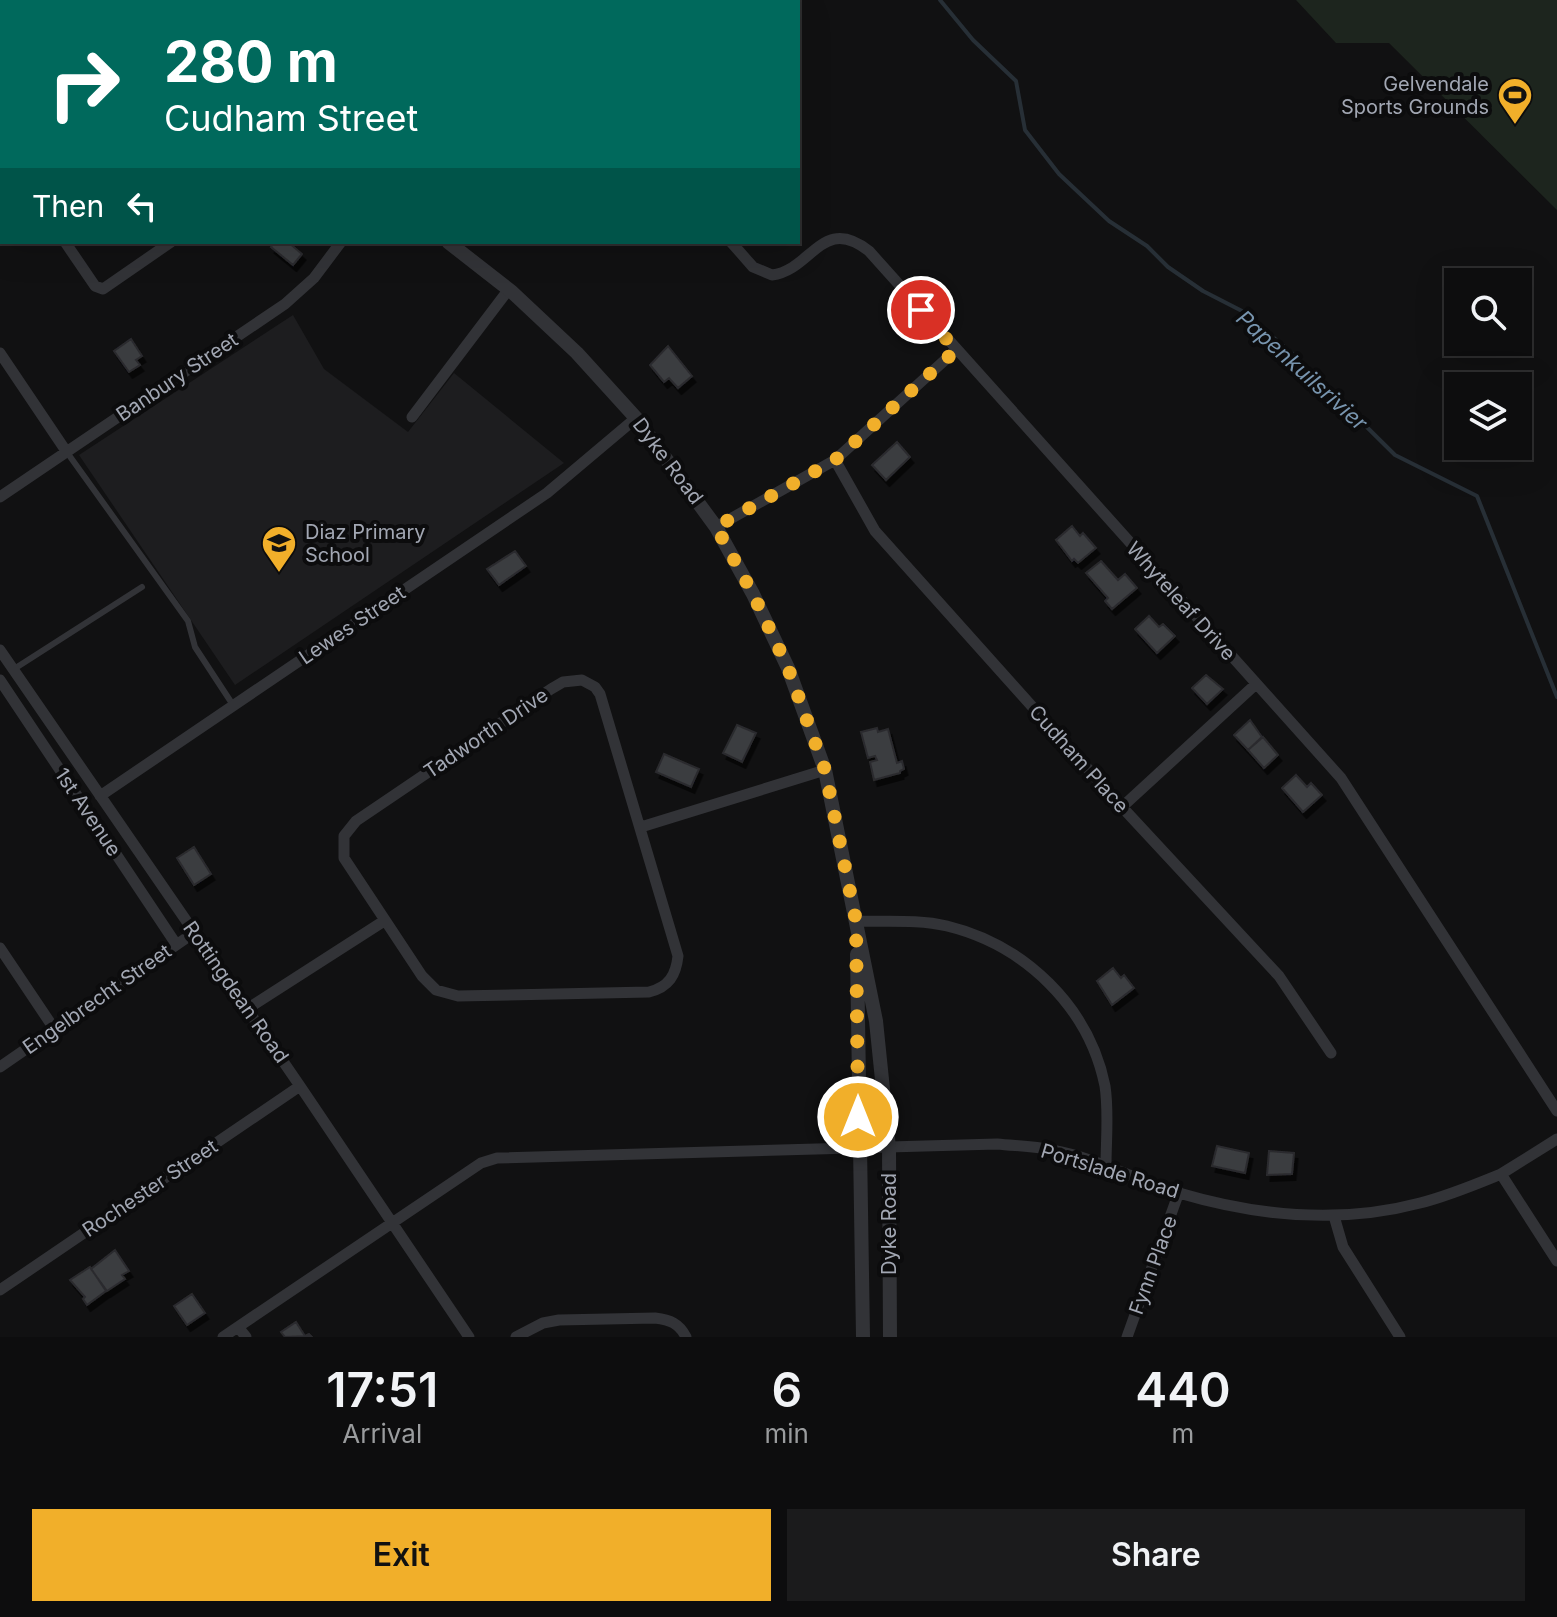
<!DOCTYPE html>
<style>
:root{--surface:#0d0d0e;--page:#1b1b1c;--text:#f1f3f6;--muted:#9a9c9e;--line:#2d2d2e;--accent:#f1af2a}
body{margin:0;font-family:Inter,sans-serif;background:var(--page);color:var(--text);height:100vh;display:flex;flex-direction:column;font-size:30px;white-space:nowrap}
*{box-sizing:border-box;margin:0}
p{font-size:26px;color:var(--muted)}
.icon{flex:none;width:44px;height:44px;fill:none;stroke:currentColor;stroke-width:2;stroke-linecap:round;stroke-linejoin:round}
.map{position:relative;height:1337px;overflow:hidden}
.details{display:flex;flex-direction:column;background:var(--surface);flex:1}
.details>*{flex:none}
.hud{position:absolute;left:0px;top:0px;width:800px;height:244px;box-shadow:0 8px 32px #0002,0 0 0 2px var(--line);background:#00695c;color:#fff;overflow:hidden}
.fabs{position:absolute;left:1444px;top:268px;display:grid;gap:16px}
.fabs a{display:grid;place-items:center;width:88px;height:88px;border-radius:0px;background:var(--surface);box-shadow:0 8px 32px #0002,0 0 0 2px var(--line);font-size:40px}
.pin{position:absolute;display:grid;place-items:center;width:68px;height:68px;color:#fff;margin:-34px;border:4px solid #fff;border-radius:50%;box-shadow:0 2px 8px #0007}
.me{position:absolute;width:88px;margin:-44px;rotate:0deg;stroke-linejoin:round;filter:drop-shadow(0 0 6px #0008)}
.turn{display:flex;align-items:center;gap:28px;height:168px;padding:0 32px;font-size:36px}
.turn .icon{width:104px;height:104px;stroke-width:2.5}
.turn b{display:block;font-size:56px;line-height:68px}
.then{display:flex;align-items:center;height:76px;padding:0 32px;background:#0003;gap:16px;font-size:30px}
.eta{display:flex;justify-content:space-evenly;align-items:center;height:136px;text-align:center}
.eta b{font-size:48px;font-weight:600;line-height:56px}
.primary-button{display:flex;gap:16px;margin-top:auto;padding:16px 32px}
.primary-button a{flex:1;height:92px;border-radius:0px;background:var(--accent);color:#111;font-size:32px;font-weight:600;line-height:92px;text-align:center}
.primary-button a+a{background:var(--page);color:var(--text)}
.map>svg:first-child{display:block}
.built{fill:#1d1d1f}
.green{fill:#1d251e}
.lines{fill:none;stroke-linecap:round;stroke-linejoin:round}
.stream{stroke:#272f36;stroke-width:4}
.building{fill:#3b3c3f;stroke:#2b2b2e;stroke-width:2;filter:url(#shadow)}
.service{stroke:#323337;stroke-width:6}
.minor{stroke:#323337;stroke-width:11}
.tertiary{stroke:#323337;stroke-width:14}
.route{stroke:#f1af2a;stroke-width:14;stroke-dasharray:0 25.2}
.labels{text-anchor:middle;dominant-baseline:central;stroke-width:8;stroke-linejoin:round;paint-order:stroke}
.poi-label{font-size:20px;fill:#a2a7b3;stroke:#0c0c0d;text-anchor:end}
.street-label{font-size:20px;fill:#a2a7b3;stroke:#0c0c0d}
.water-label{font-size:22px;font-style:italic;fill:#7895af;stroke:#0c0c0d}
</style>
<div class="map">
<svg width="1557" height="1337" viewBox="0 0 1557 1337">
<defs>
<filter id="shadow"><feDropShadow dx="3.5" dy="6" stdDeviation="0" flood-color="#0009"/></filter>
</defs>
<rect width="100%" height="100%" fill="#111112"/>
<!-- built -->
<path class="built" d="M 293,315 L 324,369 L 408,432 L 454,373 L 564,463 L 235,685 L 79,455 Z"/>
<!-- green -->
<path class="green" d="M 1296,0 L 1557,0 L 1557,210 L 1389,43 L 1336,43 Z"/>
<g class="lines">
<!-- stream -->
<path class="stream" d="M 940,0 L 973,40 L 1016,81 L 1025,130 L 1059,174 L 1109,221 L 1147,246 L 1168,267 L 1203,291 L 1242,311 L 1293,354 L 1395,455 L 1477,496 L 1557,697"/>
</g>
<!-- building -->
<path class="building" d="M 275,242 L 288,242 L 302,254 L 293,265 L 271,247 Z
M 131,339 L 142,356 L 136,360 L 140,365 L 129,372 L 114,351 Z
M 668,346 L 692,376 L 678,388 L 669,378 L 664,382 L 650,365 Z
M 897,442 L 910,457 L 886,480 L 872,465 Z
M 1072,526 L 1080,536 L 1083,533 L 1096,548 L 1078,563 L 1074,559 L 1072,561 L 1056,540 Z
M 515,551 L 526,566 L 499,585 L 487,569 Z
M 1101,561 L 1118,580 L 1125,574 L 1137,588 L 1112,609 L 1105,601 L 1108,598 L 1086,573 Z
M 1149,616 L 1159,627 L 1163,624 L 1175,636 L 1157,653 L 1135,629 Z
M 1206,675 L 1223,689 L 1207,704 L 1192,688 Z
M 1250,720 L 1262,737 L 1248,750 L 1234,735 Z
M 737,725 L 756,733 L 742,762 L 723,753 Z
M 877,728 L 878,732 L 888,729 L 897,763 L 902,761 L 904,769 L 900,771 L 900,773 L 874,780 L 870,762 L 877,760 L 875,756 L 868,758 L 861,732 Z
M 1263,737 L 1278,755 L 1264,768 L 1248,750 Z
M 664,754 L 699,769 L 691,787 L 656,772 Z
M 1296,775 L 1307,787 L 1311,783 L 1322,795 L 1303,812 L 1282,788 Z
M 194,847 L 211,874 L 194,885 L 177,858 Z
M 1113,968 L 1121,978 L 1124,975 L 1134,988 L 1112,1005 L 1097,981 Z
M 1217,1146 L 1249,1153 L 1245,1173 L 1212,1166 Z
M 1269,1151 L 1294,1153 L 1292,1174 L 1267,1175 Z
M 115,1250 L 129,1271 L 122,1275 L 125,1279 L 107,1291 L 91,1269 Z
M 90,1267 L 106,1291 L 87,1305 L 83,1299 L 85,1297 L 70,1280 Z
M 192,1294 L 205,1313 L 187,1325 L 174,1306 Z
M 296,1322 L 305,1336 L 309,1334 L 311,1336 L 285,1337 L 281,1332 Z"/>
<g class="lines">
<!-- service -->
<path class="service" d="M 66,451 L 188,621 L 195,647 L 233,705
M 14,669 L 142,587"/>
<!-- minor -->
<path class="minor" d="M 426,0 L 428,2
M 540,2 L 542,0
M 0,69 L 2,72
M 0,137 L 2,136
M 0,146 L 2,149
M 0,199 L 2,197
M 65,242 L 95,286 L 103,289 L 171,242
M 731,242 L 753,267 L 772,275 C 812,270 822,214 869,251 L 1341,778 L 1557,1111
M 0,353 L 66,451
M 412,417 L 509,289
M 835,460 L 875,531 L 1122,807 L 1279,976 L 1331,1053
M 0,497 L 285,304 L 314,278 L 341,242
M 716,527 L 835,460 L 956,350
M 0,650 L 300,1086 L 469,1337
M 0,680 L 176,944
M 582,680 L 595,687 L 600,694 L 678,956 C 676,975 669,987 649,992 L 458,996 L 436,990 L 422,976 L 344,858 L 344,836 L 356,821 L 551,689 L 563,682 Z
M 100,796 L 547,493 L 636,418
M 1122,807 L 1256,684
M 641,827 L 825,770
M 856,921 C 886,922 918,919 947,926 C 1025,945 1089,1007 1105,1086 C 1109,1112 1106,1140 1106,1166
M 0,948 L 55,1030
M 247,1009 L 384,921
M 0,1067 L 195,932
M 1557,1139 L 1501,1174 L 1557,1261
M 1334,1216 L 1343,1247 L 1400,1337
M 0,1290 L 300,1086
M 238,1327 L 246,1337
M 223,1337 L 481,1163 L 497,1158 L 997,1144 C 1015,1146 1034,1146 1052,1150 C 1096,1158 1136,1180 1179,1193 C 1257,1216 1341,1224 1420,1203 C 1448,1196 1474,1185 1501,1174
M 516,1337 L 543,1323 L 559,1320 L 655,1318 C 670,1320 679,1323 686,1337
M 1127,1337 L 1179,1192"/>
<!-- tertiary -->
<path class="tertiary" d="M 139,0 L 141,2
M 448,242 L 512,292 L 577,353 L 636,418 L 716,527 L 753,594 L 788,668 L 825,770 L 876,1021 L 889,1148 L 890,1337
M 857,954 L 863,1337"/>
</g>
<g class="lines">
<!-- route -->
<path class="route" d="M 858,1117 L 856,921 L 825,770 L 788,668 L 753,594 L 716,527 L 835,460 L 956,350 L 921,310"/>
</g>
<!-- icons -->
<defs>
<g id="stadium-pin" transform="scale(1.8)"><path d="M0 17L-7.5 6A9.5 9.5 0 1 1 7.5 6Z" fill="#f1af2a" stroke="#0c0c0d"/><path d="M0-5a6.5 5 0 1 0 0 10a6.5 5 0 1 0 0-10ZM-3.5-1.8h7v3.6h-7Z" fill="#111"/></g>
<g id="school-pin" transform="scale(1.8)"><path d="M0 17L-7.5 6A9.5 9.5 0 1 1 7.5 6Z" fill="#f1af2a" stroke="#0c0c0d"/><path d="M0-5L7-2L0 1L-7-2ZM-4 1L0 2.5L4 1V4Q0 6-4 4Z" fill="#111"/></g>
</defs>
<g fill-rule="evenodd">
<use href="#stadium-pin" x="1515" y="95"/>
<use href="#school-pin" x="279" y="543"/>
</g>
<g class="labels">
<!-- poi labels -->
<g class="poi-label">
<text x="1489" y="84">Gelvendale<tspan x="1489" dy="23">Sports Grounds</tspan></text>
<text x="305" y="532" text-anchor="start">Diaz Primary<tspan x="305" dy="23">School</tspan></text>
</g>
<!-- street labels -->
<g class="street-label">
<text transform="translate(177 377) rotate(-34)">Banbury Street</text>
<text transform="translate(668 461) rotate(53)">Dyke Road</text>
<text transform="translate(1181 601) rotate(48)">Whyteleaf Drive</text>
<text transform="translate(352 625) rotate(-34)">Lewes Street</text>
<text transform="translate(486 733) rotate(-34)">Tadworth Drive</text>
<text transform="translate(1079 759) rotate(48)">Cudham Place</text>
<text transform="translate(88 812) rotate(56)">1st Avenue</text>
<text transform="translate(236 992) rotate(55)">Rottingdean Road</text>
<text transform="translate(97 999) rotate(-35)">Engelbrecht Street</text>
<text transform="translate(1110 1171) rotate(17)">Portslade Road</text>
<text transform="translate(150 1188) rotate(-34)">Rochester Street</text>
<text transform="translate(889 1224) rotate(-90)">Dyke Road</text>
<text transform="translate(1153 1265) rotate(-70)">Fynn Place</text>
</g>
<!-- water labels -->
<g class="water-label">
<text transform="translate(1302 370) rotate(42)">Papenkuilsrivier</text>
</g>
</g>
</svg>
<div class="fabs">
<a><svg class="icon" aria-label="search" viewBox="0 0 24 24"><circle cx="10" cy="10" r="6"/><path d="M15 15l6 6"/></svg></a>
<a><svg class="icon" aria-label="layers" viewBox="0 0 24 24"><path d="M12 4l9 5-9 5-9-5zM3 14l9 5 9-5"/></svg></a>
</div>
<div class="pin" style="left:921px;top:310px;background:#d93025"><svg class="icon" aria-label="arrive" viewBox="0 0 24 24"><path d="M6 21V4h12l-3 4 3 4H6"/></svg></div>
<svg class="me" style="left:858px;top:1117px" viewBox="-20 -20 40 40"><circle r="17" fill="#f1af2a" stroke="#fff" stroke-width="3"/><path d="M0-11L8 9 0 5-8 9z" fill="#fff"/></svg>
<div class="hud">
<div class="turn"><svg class="icon" aria-label="right" viewBox="0 0 24 24"><path d="M7 20v-9h11M14 6l5 5-5 5"/></svg><div><b>280 m</b>Cudham Street</div></div>
<div class="then">Then<svg class="icon" aria-label="left" viewBox="0 0 24 24"><path d="M17 20v-9H6M10 6l-5 5 5 5"/></svg></div>
</div>
</div>
<section class="details">
<div class="eta">
<div><b>17:51</b><p>Arrival</p></div>
<div><b>6</b><p>min</p></div>
<div><b>440</b><p>m</p></div>
</div>
<div class="primary-button"><a>Exit</a><a>Share</a></div>
</section>
